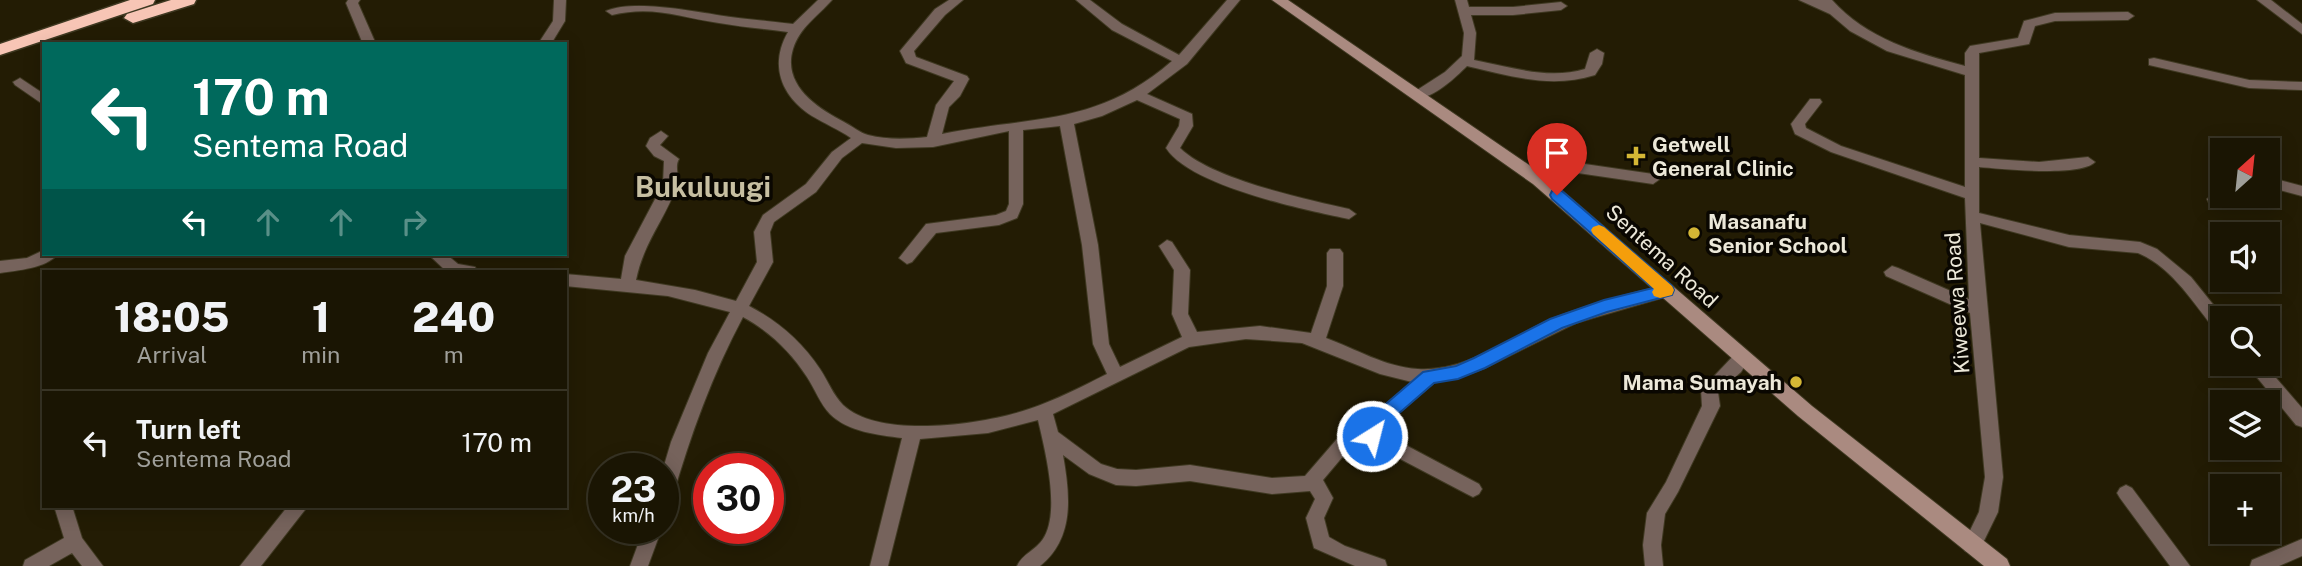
<!DOCTYPE html>
<style>
:root{--surface:#1a1503;--page:#272212;--text:#f1f3f6;--muted:#9f9f9a;--line:#383425}
body{margin:0;font-family:"Public Sans",sans-serif;background:var(--page);color:var(--text);height:100vh;display:flex;flex-direction:column;font-size:26px;white-space:nowrap}
*{box-sizing:border-box;margin:0}
p{font-size:23px;color:var(--muted)}
.icon{flex:none;width:38px;height:38px;fill:none;stroke:currentColor;stroke-width:2;stroke-linecap:round;stroke-linejoin:round}
.map{position:relative;flex:1;overflow:hidden}
.details{position:absolute;left:42px;top:270px;width:525px;height:238px;display:flex;flex-direction:column;background:var(--surface);border-radius:0px;box-shadow:0 4px 18px #0003,0 0 0 2px var(--line)}
.details>*{flex:none}
.banner{position:absolute;left:42px;top:42px;width:525px;height:214px;border-radius:0px;box-shadow:0 4px 18px #0003,0 0 0 2px var(--line);background:#00695c;color:#fff;overflow:hidden}
.needle{width:46px;rotate:27deg}
.buttons{position:absolute;left:2210px;top:138px;display:grid;gap:14px}
.buttons a{display:grid;place-items:center;width:70px;height:70px;border-radius:0px;background:var(--surface);box-shadow:0 4px 18px #0003,0 0 0 2px var(--line);font-size:35px}
.speed{position:absolute;left:588px;top:453px;display:flex;gap:14px;font-size:35px;font-weight:700;text-align:center}
.speed>*{display:grid;place-content:center;width:91px;height:91px;border-radius:50%;background:var(--surface);box-shadow:0 4px 18px #0003,0 0 0 2px var(--line);line-height:1}
.speed small{font-size:18px;font-weight:400}
.speed .limit{border:10px solid #d22;background:#fff;color:#111}
.pin{position:absolute;display:grid;place-items:center;width:60px;height:60px;color:#fff;margin:-72px -30px;border-radius:50% 50% 50% 0;rotate:-45deg;box-shadow:0 0 7px #0007}
.pin .icon{rotate:45deg}
.me{position:absolute;width:77px;margin:-38px;rotate:36deg;stroke-linejoin:round;filter:drop-shadow(0 0 5px #0008)}
.turn{display:flex;align-items:center;gap:24px;height:147px;padding:0 35px;font-size:32px}
.turn .icon{width:91px;height:91px;stroke-width:2.5}
.turn b{display:block;font-size:49px;line-height:60px}
.lanes{display:flex;align-items:center;height:66px;padding:0 35px;background:#0003;justify-content:center;gap:35px;direction:ltr}
.lanes .off{opacity:.35}
.eta{display:flex;justify-content:space-evenly;align-items:center;height:119px;text-align:center}
.eta b{font-size:42px;font-weight:800;line-height:49px}
ul{padding:0;list-style:none}
li{display:flex;align-items:center;gap:21px;height:105px;padding:0 35px;border-top:2px solid var(--line)}
li div{flex:1}
li b{display:block;font-size:26px}
li em{font-style:normal}
.map>svg:first-child{display:block}
.lines{fill:none;stroke-linecap:round;stroke-linejoin:round}
.street-casing{stroke:#3f3922;stroke-width:2}
.secondary-casing{stroke:#3f3922;stroke-width:2}
.highway-casing{stroke:#3f3922;stroke-width:3}
.street{fill:#76635c;fill-rule:evenodd}
.secondary{fill:#aa8a80;fill-rule:evenodd}
.highway{fill:#f7c5b5;fill-rule:evenodd}
.route{fill:#1a73e8;stroke:#114b97;stroke-width:2}
.slow{fill:#f59e0b}
.poi-dot{fill:#d4b635;stroke:#0a0701;stroke-width:2.5}
.labels{text-anchor:middle;dominant-baseline:central;stroke-width:7;stroke-linejoin:round;paint-order:stroke}
.poi-label{font-size:21px;font-weight:bold;fill:#ece8d9;stroke:#0a0701;text-anchor:start}
.street-label{font-size:21px;fill:#ece8d9;stroke:#0a0701}
.district-label{font-size:28px;font-weight:bold;fill:#c7bfa2;stroke:#0a0701}
</style>
<div class="map">
<svg width="2302" height="566" viewBox="0 0 2302 566">
<rect width="100%" height="100%" fill="#231c04"/>
<g class="lines">
<!-- street casing -->
<g class="street-casing">
<path id="street" d="M 348,0 L 360,0 L 358,3 L 376,44 L 363,44 L 346,3 Z
M 554,0 L 566,0 L 565,21 L 551,44 L 538,44 L 553,21 Z
M 818,0 L 832,0 C 817,17 800,27 793,49 C 782,85 817,108 844,122 C 852,126 860,133 868,135 C 887,140 908,139 927,137 L 936,105 L 954,81 L 906,63 L 900,51 L 935,9 L 949,0 L 963,0 L 945,15 L 914,51 L 916,57 L 967,76 L 969,79 L 960,96 L 949,107 L 942,134 C 1032,116 1098,126 1172,61 L 1112,30 L 1076,0 L 1090,0 L 1122,24 L 1179,55 L 1227,0 L 1240,0 L 1187,64 L 1147,94 L 1192,114 L 1193,126 L 1180,148 C 1211,179 1305,199 1349,209 L 1356,214 L 1349,219 C 1305,210 1190,186 1166,148 L 1179,126 L 1180,119 L 1137,100 L 1102,116 L 1074,124 L 1098,245 L 1109,344 L 1120,367 L 1182,337 L 1172,314 L 1174,270 L 1159,246 L 1167,240 L 1172,242 L 1190,270 L 1188,314 L 1197,332 L 1260,326 L 1311,333 L 1327,286 L 1327,253 L 1330,249 L 1340,249 L 1343,253 L 1343,286 L 1326,338 C 1356,349 1385,367 1418,369 C 1468,372 1508,338 1552,319 C 1589,304 1628,294 1666,285 L 1674,291 L 1672,295 L 1576,323 L 1485,368 L 1463,376 L 1435,382 L 1381,428 L 1381,432 L 1479,484 L 1482,489 L 1479,494 L 1473,497 L 1467,494 L 1366,441 L 1364,437 L 1355,442 L 1323,480 L 1333,498 L 1324,518 L 1329,537 L 1345,546 L 1385,560 L 1387,566 L 1355,566 L 1314,548 L 1306,518 L 1315,499 L 1310,491 L 1272,494 L 1190,481 L 1136,486 L 1116,485 L 1089,474 L 1063,455 C 1070,495 1075,538 1040,566 L 1017,566 C 1022,554 1036,550 1043,539 C 1061,512 1045,450 1038,420 L 988,433 L 920,439 L 888,566 L 870,566 L 902,438 C 879,435 848,432 830,414 C 820,404 815,389 807,377 C 791,352 769,331 743,317 C 712,375 690,436 672,499 L 669,504 L 663,507 L 663,469 L 671,442 L 708,353 L 730,312 L 668,296 L 565,286 L 565,274 L 621,279 L 625,256 L 663,184 L 664,161 L 654,156 L 646,146 L 650,138 L 661,131 L 668,136 L 660,145 L 679,159 C 674,167 680,176 677,185 C 665,220 644,241 636,280 L 695,290 L 736,301 L 757,262 L 754,232 L 763,215 L 806,184 L 832,152 L 851,138 C 838,129 825,124 812,116 C 781,96 769,65 788,32 C 765,29 742,27 719,23 C 679,17 652,5 612,15 L 606,11 C 632,0 687,10 717,15 C 742,19 768,21 793,24 ZM 1060,126 L 1082,245 L 1093,344 L 1107,374 C 1081,387 1056,400 1029,409 C 985,424 880,440 843,405 C 833,395 828,381 820,369 C 802,342 778,321 749,306 L 773,262 L 770,232 L 774,222 L 816,192 L 842,158 L 862,143 L 896,148 L 933,147 L 1009,131 L 1009,204 L 1006,211 L 996,215 L 926,224 L 899,258 L 907,264 L 912,262 L 936,233 L 999,225 L 1017,218 L 1023,204 L 1023,130 ZM 1246,339 L 1302,343 L 1380,374 L 1412,382 L 1374,414 L 1343,432 L 1305,476 L 1272,478 L 1190,465 L 1136,470 L 1117,469 L 1101,464 L 1058,432 L 1053,414 L 1189,347 Z
M 1455,0 L 1467,0 L 1469,7 L 1513,7 L 1561,2 L 1567,6 L 1561,10 L 1513,15 L 1471,15 L 1476,33 L 1474,60 C 1510,67 1549,80 1585,69 L 1590,53 L 1597,49 L 1604,53 L 1602,64 L 1595,75 C 1551,89 1510,76 1467,66 C 1455,78 1431,101 1414,98 L 1412,95 L 1414,92 L 1445,72 L 1462,56 L 1464,33 Z
M 1799,0 L 1832,0 C 1867,39 1916,53 1965,66 L 1965,53 L 1970,46 L 2018,38 L 2024,21 L 2055,13 L 2128,12 L 2134,16 L 2128,20 L 2055,21 L 2035,26 L 2029,44 L 1979,53 L 1979,158 L 2039,162 L 2088,157 L 2095,162 C 2081,177 2002,169 1979,167 L 1979,213 L 2069,235 L 2140,242 L 2157,249 L 2191,277 L 2224,318 L 2222,333 L 2216,331 C 2194,304 2172,267 2138,253 L 2069,247 L 1980,223 L 2003,477 L 1998,512 L 1979,551 L 1972,553 L 1965,551 L 1963,545 L 1979,512 L 1985,477 L 1970,313 L 1886,276 L 1884,272 L 1892,266 L 1898,268 L 1969,299 L 1965,198 L 1831,152 L 1795,134 L 1791,124 L 1810,99 L 1820,99 L 1822,102 L 1805,124 L 1806,128 L 1841,146 L 1965,187 L 1965,75 L 1887,51 L 1850,31 L 1830,14 Z
M 2257,0 L 2271,0 L 2302,24 L 2302,34 Z
M 2154,58 L 2249,80 L 2302,82 L 2302,90 L 2249,88 L 2149,65 L 2149,59 Z
M 20,78 L 44,94 L 44,105 L 15,85 L 13,82 Z
M 1571,162 L 1653,174 L 1660,179 L 1653,184 L 1571,172 L 1536,183 L 1529,178 L 1531,174 Z
M 2268,177 L 2302,186 L 2302,196 L 2268,187 Z
M 2222,188 L 2222,196 L 2227,197 L 2219,203 L 2209,203 L 2207,199 Z
M 44,250 L 44,254 L 58,254 C 45,269 18,270 0,273 L 0,261 L 27,258 Z
M 428,254 L 446,254 L 458,264 L 475,267 L 477,271 L 446,271 Z
M 1742,352 L 1748,353 L 1750,358 L 1741,372 L 1718,392 L 1720,406 L 1678,492 L 1665,514 L 1661,545 L 1663,566 L 1645,566 L 1643,545 L 1647,513 L 1666,482 L 1702,406 L 1701,390 L 1736,353 Z
M 2246,364 L 2264,364 L 2302,408 L 2302,427 L 2296,425 Z
M 2126,485 L 2132,488 L 2190,566 L 2170,566 L 2120,498 L 2117,493 L 2120,488 Z
M 54,506 L 72,506 L 82,538 L 103,566 L 82,566 L 72,553 L 49,566 L 23,566 L 25,560 L 64,538 Z
M 288,506 L 308,506 L 261,566 L 240,566 Z
M 644,528 L 662,528 L 648,566 L 630,566 Z
M 2302,539 L 2302,556 L 2279,566 L 2250,566 L 2252,560 Z"/>
</g>
<!-- secondary casing -->
<g class="secondary-casing">
<path id="secondary" d="M 1272,0 L 1288,0 L 1545,176 L 1812,406 L 2007,559 L 2010,566 L 1984,566 L 1798,416 L 1533,184 Z"/>
</g>
<!-- highway casing -->
<g class="highway-casing">
<path id="highway" d="M 130,0 L 155,0 L 153,4 L 0,55 L 0,44 Z
M 171,0 L 196,0 L 194,4 L 133,23 L 124,18 L 127,14 Z"/>
</g>
<!-- street -->
<use href="#street" class="street"/>
<!-- secondary -->
<use href="#secondary" class="secondary"/>
<!-- highway -->
<use href="#highway" class="highway"/>
</g>
<!-- route -->
<path class="route" d="M 1557,190 L 1562,191 L 1672,286 L 1674,290 L 1672,295 L 1607,312 L 1562,328 L 1485,368 L 1458,379 L 1434,383 L 1382,428 L 1378,441 L 1372,443 L 1366,441 L 1363,436 L 1367,420 L 1423,372 L 1456,366 L 1474,358 L 1550,319 L 1604,300 L 1653,288 L 1552,199 L 1550,195 L 1552,191 Z"/>
<!-- slow -->
<path class="slow" d="M 1599,225 L 1604,227 L 1672,286 L 1674,290 L 1672,295 L 1660,298 L 1654,296 L 1652,292 L 1654,289 L 1593,234 L 1591,230 L 1593,227 Z"/>
<!-- markers -->
<g class="poi-dot">
<path d="M1632.5 145.5h7v7h7v7h-7v7h-7v-7h-7v-7h7z"/>
<circle cx="1694" cy="233" r="7"/>
<circle cx="1796" cy="382" r="7"/>
</g>
<g class="labels">
<!-- poi labels -->
<g class="poi-label">
<text x="1652" y="144">Getwell<tspan x="1652" dy="24">General Clinic</tspan></text>
<text x="1708" y="221">Masanafu<tspan x="1708" dy="24">Senior School</tspan></text>
<text x="1782" y="382" text-anchor="end">Mama Sumayah</text>
</g>
<!-- street labels -->
<g class="street-label">
<text transform="translate(1662 256) rotate(42)">Sentema Road</text>
<text transform="translate(1957 303) rotate(-94)">Kiweewa Road</text>
</g>
<!-- district labels -->
<g class="district-label">
<text x="703" y="186">Bukuluugi</text>
</g>
</g>
</svg>
<div class="buttons">
<a><svg class="needle" viewBox="-14 -14 28 28"><path d="M0-13l5 13h-10z" fill="#e53935"/><path d="M0 13l5-13h-10z" fill="#9f9f9a"/></svg></a>
<a><svg class="icon" aria-label="sound" viewBox="0 0 24 24"><path d="M4 9h4l5-4v14l-5-4H4zM17 9q2 3 0 6"/></svg></a>
<a><svg class="icon" aria-label="search" viewBox="0 0 24 24"><circle cx="10" cy="10" r="6"/><path d="M15 15l6 6"/></svg></a>
<a><svg class="icon" aria-label="layers" viewBox="0 0 24 24"><path d="M12 4l9 5-9 5-9-5zM3 14l9 5 9-5"/></svg></a>
<a>+</a>
</div>
<div class="speed"><div>23<small>km/h</small></div><div class="limit">30</div></div>
<div class="pin" style="left:1557px;top:195px;background:#d93025"><svg class="icon" aria-label="arrive" viewBox="0 0 24 24"><path d="M6 21V4h12l-3 4 3 4H6"/></svg></div>
<svg class="me" style="left:1372px;top:436px" viewBox="-20 -20 40 40"><circle r="17" fill="#1a73e8" stroke="#fff" stroke-width="3"/><path d="M0-11L8 9 0 5-8 9z" fill="#fff"/></svg>
<div class="banner">
<div class="turn"><svg class="icon" aria-label="left" viewBox="0 0 24 24"><path d="M17 20v-9H6M10 6l-5 5 5 5"/></svg><div><b>170 m</b>Sentema Road</div></div>
<div class="lanes"><svg class="icon" aria-label="left" viewBox="0 0 24 24"><path d="M17 20v-9H6M10 6l-5 5 5 5"/></svg><svg class="icon off" aria-label="ahead" viewBox="0 0 24 24"><path d="M12 20V5M6 11l6-6 6 6"/></svg><svg class="icon off" aria-label="ahead" viewBox="0 0 24 24"><path d="M12 20V5M6 11l6-6 6 6"/></svg><svg class="icon off" aria-label="right" viewBox="0 0 24 24"><path d="M7 20v-9h11M14 6l5 5-5 5"/></svg></div>
</div>
<section class="details">
<div class="eta">
<div><b>18:05</b><p>Arrival</p></div>
<div><b>1</b><p>min</p></div>
<div><b>240</b><p>m</p></div>
</div>
<ul>
<li><svg class="icon" aria-label="left" viewBox="0 0 24 24"><path d="M17 20v-9H6M10 6l-5 5 5 5"/></svg><div><b>Turn left</b><p>Sentema Road</p></div><em>170 m</em></li>
</ul>
</section>
</div>
